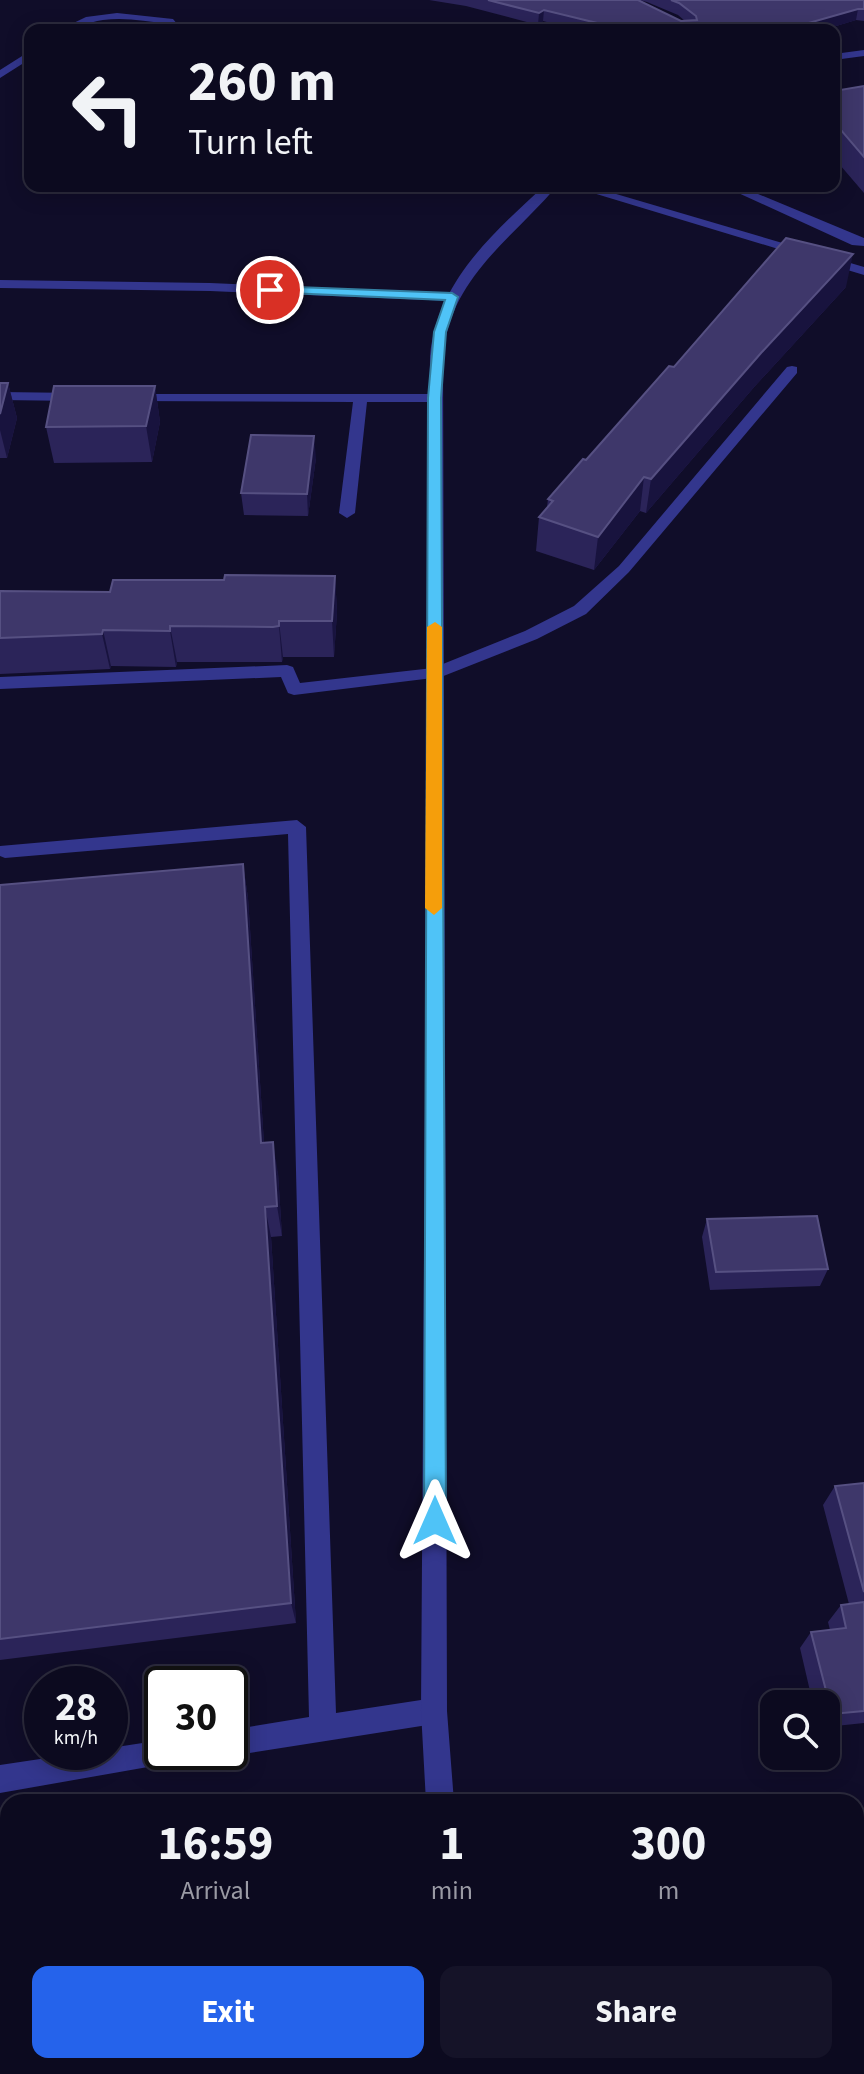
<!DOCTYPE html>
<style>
:root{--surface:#0c0a1f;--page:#151328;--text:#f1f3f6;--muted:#9a9aa4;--line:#2c2b3d;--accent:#2563eb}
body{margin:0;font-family:"Source Sans 3",sans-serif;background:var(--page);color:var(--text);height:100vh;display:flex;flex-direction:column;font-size:30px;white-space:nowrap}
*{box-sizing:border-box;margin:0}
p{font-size:26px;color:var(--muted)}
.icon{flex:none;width:44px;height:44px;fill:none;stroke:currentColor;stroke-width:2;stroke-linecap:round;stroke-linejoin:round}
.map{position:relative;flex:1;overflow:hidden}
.panel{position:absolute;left:0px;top:1794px;width:864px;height:280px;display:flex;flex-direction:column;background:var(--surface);border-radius:24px 24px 0 0;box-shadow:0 4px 20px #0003,0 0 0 2px var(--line)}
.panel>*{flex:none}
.banner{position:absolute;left:24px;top:24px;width:816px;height:168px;border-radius:16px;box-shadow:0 4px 20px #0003,0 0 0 2px var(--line);background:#0c0a1f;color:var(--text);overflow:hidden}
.buttons{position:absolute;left:760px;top:1690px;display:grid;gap:16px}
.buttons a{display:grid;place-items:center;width:80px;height:80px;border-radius:16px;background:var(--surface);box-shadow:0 4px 20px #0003,0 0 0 2px var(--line);font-size:40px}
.speed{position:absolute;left:24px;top:1666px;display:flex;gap:16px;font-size:40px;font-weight:700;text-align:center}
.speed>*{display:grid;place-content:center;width:104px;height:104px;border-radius:50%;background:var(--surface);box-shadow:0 4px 20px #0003,0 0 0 2px var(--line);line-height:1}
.speed small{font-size:20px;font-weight:400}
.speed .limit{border:4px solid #111;border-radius:12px;background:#fff;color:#111}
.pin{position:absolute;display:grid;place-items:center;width:68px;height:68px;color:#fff;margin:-34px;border:4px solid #fff;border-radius:50%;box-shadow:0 2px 8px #0007}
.me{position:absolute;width:88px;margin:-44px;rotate:0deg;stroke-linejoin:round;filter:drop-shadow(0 0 6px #0008)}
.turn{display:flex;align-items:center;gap:28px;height:168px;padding:0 32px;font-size:36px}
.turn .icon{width:104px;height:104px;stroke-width:2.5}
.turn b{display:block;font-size:56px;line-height:68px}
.eta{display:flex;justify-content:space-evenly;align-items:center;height:136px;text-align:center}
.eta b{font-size:48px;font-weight:700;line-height:56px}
.action{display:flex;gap:16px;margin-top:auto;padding:16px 32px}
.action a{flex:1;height:92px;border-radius:16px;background:var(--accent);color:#fff;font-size:32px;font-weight:700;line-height:92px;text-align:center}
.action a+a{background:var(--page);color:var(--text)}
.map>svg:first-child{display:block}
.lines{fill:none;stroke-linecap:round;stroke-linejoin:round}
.service{fill:#33368d;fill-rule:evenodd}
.minor{fill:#33368d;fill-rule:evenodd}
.wall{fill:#2b2459;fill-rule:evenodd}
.shaded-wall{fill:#18133e}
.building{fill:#3e376a;stroke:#565082;stroke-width:2}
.route{fill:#4fc3f7;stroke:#337fa1;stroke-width:2}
.slow{fill:#f59e0b}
</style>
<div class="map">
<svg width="864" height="2074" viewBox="0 0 864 2074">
<rect width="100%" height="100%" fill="#100d29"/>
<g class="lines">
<!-- service -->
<path class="service" d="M 117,13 L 173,19 L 178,25 L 192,30 L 173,30 L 168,24 C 146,21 124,17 103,20 C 87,22 75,30 59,30 L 86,17 Z
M 30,51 L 30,59 L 0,78 L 0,70 Z
M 570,186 L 589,186 L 864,267 L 864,275 Z
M 723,186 L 739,186 L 864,238 L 864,246 L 852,245 Z
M 0,280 L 210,283 L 452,293 L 458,297 L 452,301 L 210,291 L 0,288 Z
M 792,366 L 797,367 L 797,373 L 629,572 L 586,614 L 537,639 L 441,677 L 294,695 L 288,693 L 281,677 L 0,689 L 0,677 L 287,665 L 293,667 L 300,683 L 433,668 L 525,631 L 574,606 L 619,566 L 787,367 Z
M 0,392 L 78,393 L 85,397 L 78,401 L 0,400 Z
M 130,394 L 434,394 L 441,398 L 434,402 L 367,402 L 355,513 L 347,518 L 339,513 L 353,402 L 125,401 L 123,398 Z
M 297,820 L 306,827 L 336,1713 L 434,1698 L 443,1702 L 447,1711 L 443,1720 L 434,1724 L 230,1756 L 220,1752 L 230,1752 L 230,1730 L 309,1717 L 288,834 L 5,858 L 0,856 L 0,846 Z
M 162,1740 L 162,1752 L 186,1752 L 182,1761 L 0,1793 L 0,1765 L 87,1752 L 110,1752 L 110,1748 Z
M 0,1913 L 8,1913 L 8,1941 L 0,1941 Z
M 633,2066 L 663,2066 L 664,2074 L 634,2074 Z"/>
<!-- minor -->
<path class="minor" d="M 864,50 L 864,56 L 834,60 L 834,54 Z
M 544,186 L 557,186 C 510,241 450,278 443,356 L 447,1711 L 454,1802 L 426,1802 L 421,1711 L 430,356 C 437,282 493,233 544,186 Z
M 443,2066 L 473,2066 L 474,2074 L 444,2074 Z"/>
</g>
<!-- wall -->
<path class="wall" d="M 429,0 L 864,0 L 864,21 L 856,20 L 823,30 L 577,30 L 543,21 L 538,25 L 466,6 ZM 639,0 L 647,2 L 678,15 L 685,21 L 681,21 Z
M 864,86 L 864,193 L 834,158 L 834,91 Z
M 846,287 L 755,386 L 646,513 L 640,511 L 594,570 L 536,551 L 539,517 L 547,507 L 548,499 L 674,367 Z
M 0,383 L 8,383 L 17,418 L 7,458 L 0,458 Z
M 155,386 L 160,422 L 152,462 L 54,463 L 46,427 Z
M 316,458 L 308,516 L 244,515 L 241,493 Z
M 335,576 L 337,612 L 334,657 L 283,657 L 282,662 L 177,662 L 176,667 L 111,666 L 110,669 L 0,674 L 0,591 L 110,592 L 224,580 Z
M 243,864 L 248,898 L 264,1143 L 278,1173 L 282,1236 L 271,1237 L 296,1623 L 0,1660 L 0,885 Z
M 707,1219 L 828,1269 L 820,1286 L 710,1290 L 702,1237 Z
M 864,1483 L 864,1723 L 826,1727 L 826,1704 L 813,1704 L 800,1648 L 811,1632 L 830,1630 L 828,1622 L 841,1605 L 849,1604 L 823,1505 L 835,1486 Z
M 777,2066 L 856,2066 L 864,2074 L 778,2074 Z"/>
<!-- shaded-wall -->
<path class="shaded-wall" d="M 858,9 L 856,20 L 823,30 L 784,30 Z
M 544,10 L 543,21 L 538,25 L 539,13 Z
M 853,254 L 846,287 L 755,386 L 646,513 L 651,479 L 761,353 Z
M 8,383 L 17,418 L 7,458 L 0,430 L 0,414 Z
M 155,386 L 160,422 L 152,462 L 146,426 Z
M 314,436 L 316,458 L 308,516 L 307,494 Z
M 644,477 L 640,511 L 594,570 L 598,537 Z
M 335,576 L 337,612 L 334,657 L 332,621 Z
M 279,621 L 283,657 L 282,662 L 279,626 Z
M 170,626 L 177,662 L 176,667 L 170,631 Z
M 103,630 L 111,666 L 110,669 L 102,634 Z
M 243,864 L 248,898 L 266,1174 L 261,1143 Z
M 273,1142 L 278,1173 L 282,1236 L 277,1206 Z
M 265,1207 L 271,1237 L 296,1623 L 291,1603 Z"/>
<!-- building -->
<path class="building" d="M 488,0 L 638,0 L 681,21 L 697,20 L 696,16 L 679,3 L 671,0 L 864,0 L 864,9 L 858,9 L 784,30 L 778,30 L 773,27 L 762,30 L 608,30 L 597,23 L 544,10 L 539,13 Z
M 864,86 L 864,157 L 834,122 L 834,91 Z
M 786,238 L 853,254 L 761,353 L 651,479 L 644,477 L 598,537 L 539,517 L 553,501 L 548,499 L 583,459 L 586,460 L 669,366 L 674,367 Z
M 0,383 L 8,383 L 0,414 Z
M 54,386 L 155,386 L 146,426 L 46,427 Z
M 251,435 L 314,436 L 307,494 L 241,493 Z
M 225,575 L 335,576 L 332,621 L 279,621 L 279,626 L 273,627 L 170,626 L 170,631 L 103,630 L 102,634 L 0,638 L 0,591 L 110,592 L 113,580 L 224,580 Z
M 243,864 L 261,1143 L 273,1142 L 277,1206 L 265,1207 L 291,1603 L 0,1639 L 0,885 Z
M 817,1216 L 828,1269 L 716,1272 L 707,1219 Z
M 864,1483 L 864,1592 L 835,1486 Z
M 864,1602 L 864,1711 L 832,1714 L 811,1632 L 846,1628 L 841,1605 Z
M 864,1915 L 864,2074 L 794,2074 L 793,2066 L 856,2066 L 856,1916 Z"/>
<!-- route -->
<path class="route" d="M 270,286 L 452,293 L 458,297 L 446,332 L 441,398 L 446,1521 L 443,1528 L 435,1532 L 427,1528 L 424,1521 L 428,398 L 434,332 L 445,300 L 266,292 L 266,287 Z"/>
<!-- slow -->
<path class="slow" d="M 435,622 L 442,627 L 442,908 L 434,915 L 425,908 L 427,627 Z"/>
</svg>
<div class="buttons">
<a><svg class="icon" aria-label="search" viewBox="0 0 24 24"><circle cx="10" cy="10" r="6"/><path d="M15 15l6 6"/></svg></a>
</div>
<div class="speed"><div>28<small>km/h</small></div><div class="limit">30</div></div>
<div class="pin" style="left:270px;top:290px;background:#d93025"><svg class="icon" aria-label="arrive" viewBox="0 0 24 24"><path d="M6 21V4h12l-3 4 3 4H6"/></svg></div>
<svg class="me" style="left:435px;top:1521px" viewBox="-20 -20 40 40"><path d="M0-17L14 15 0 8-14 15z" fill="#4fc3f7" stroke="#fff" stroke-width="4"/></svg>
<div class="banner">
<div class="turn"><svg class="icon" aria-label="left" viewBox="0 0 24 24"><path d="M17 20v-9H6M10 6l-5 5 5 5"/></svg><div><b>260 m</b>Turn left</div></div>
</div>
<section class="panel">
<div class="eta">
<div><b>16:59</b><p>Arrival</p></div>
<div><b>1</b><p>min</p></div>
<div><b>300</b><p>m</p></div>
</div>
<div class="action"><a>Exit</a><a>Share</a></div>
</section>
</div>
